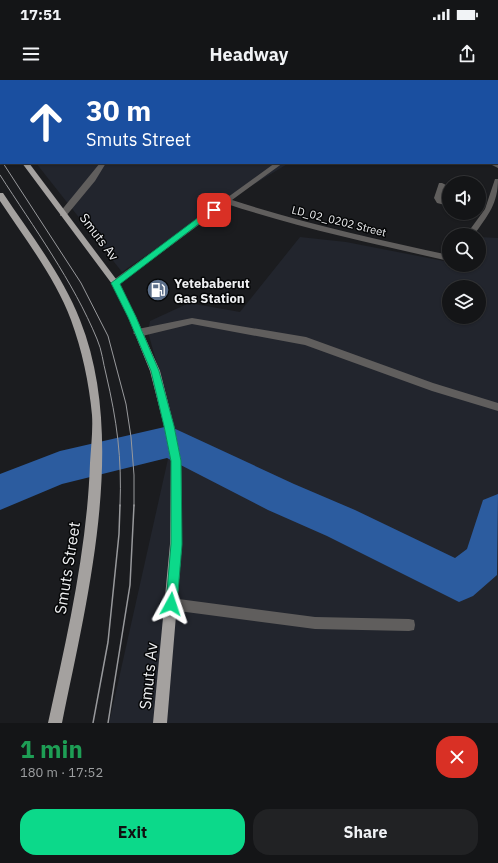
<!DOCTYPE html>
<meta charset="utf-8">
<style>
:root{--surface:#141517;--page:#212224;--text:#f1f3f6;--muted:#9d9fa1;--line:#333436;--accent:#0cd98a}
body{margin:0;font-family:"IBM Plex Sans",sans-serif;background:var(--page);color:var(--text);height:100vh;display:flex;flex-direction:column;font-size:15px;white-space:nowrap}
*{box-sizing:border-box;margin:0}
p{font-size:13px;color:var(--muted)}
.icon{flex:none;width:22px;height:22px;fill:none;stroke:currentColor;stroke-width:2;stroke-linecap:round;stroke-linejoin:round}
.map{position:relative;height:643px;overflow:hidden}
.panel{display:flex;flex-direction:column;background:var(--surface);flex:1}
.panel>*{flex:none}
.guide{position:absolute;left:0px;top:0px;width:498px;height:84px;box-shadow:0 1px 3px #0004,0 0 0 1px var(--line);background:#1a4fa0;color:#fff;overflow:hidden}
.fabs{position:absolute;left:442px;top:96px;display:grid;gap:8px}
.fabs a{display:grid;place-items:center;width:44px;height:44px;border-radius:50%;background:var(--surface);box-shadow:0 1px 3px #0004,0 0 0 1px var(--line);font-size:20px}
.pin{position:absolute;display:grid;place-items:center;width:34px;height:34px;color:#fff;margin:-17px;border-radius:8px;box-shadow:0 2px 6px #0006}
.me{position:absolute;width:44px;margin:-22px;rotate:5deg;stroke-linejoin:round;filter:drop-shadow(0 0 3px #0008)}
.turn{display:flex;align-items:center;gap:14px;height:84px;padding:0 20px;font-size:18px}
.turn .icon{width:52px;height:52px;stroke-width:2.5}
.turn b{display:block;font-size:28px;line-height:34px}
.round{display:grid;place-items:center;flex:none;width:42px;height:42px;border-radius:16px;background:var(--page)}
.summary{display:flex;align-items:center;justify-content:space-between;height:68px;padding:0 20px}
h1{font-size:24px;font-weight:700;line-height:30px;color:#1e9e55}
.button{display:flex;gap:8px;margin-top:auto;padding:8px 20px}
.button a{flex:1;height:46px;border-radius:16px;background:var(--accent);color:#111;font-size:16px;font-weight:700;line-height:46px;text-align:center}
.button a+a{background:var(--page);color:var(--text)}
.status{display:flex;justify-content:space-between;align-items:center;height:28px;padding:0 20px;background:var(--surface);direction:ltr}
.status svg{height:11px;fill:currentColor}
header{display:flex;justify-content:space-between;align-items:center;height:52px;padding:0 20px;background:var(--surface);font-size:18px;font-weight:700}
.map>svg:first-child{display:block}
.built{fill:#22252d;fill-rule:evenodd}
.lines{fill:none;stroke-linecap:round;stroke-linejoin:round}
.river{fill:#2c5c9f;fill-rule:evenodd}
.minor{fill:#605e5d;fill-rule:evenodd}
.major{fill:#a4a19f;fill-rule:evenodd}
.tram-far1{stroke:#98999c;stroke-width:1}
.tram{stroke:#98999c;stroke-width:1.5}
.wall{fill:#45474a}
.shaded-wall{fill:#2c2e31}
.building{fill:#57595c;stroke:#6f7073}
.route{fill:#0cd98a;stroke:#088d5a}
.labels{text-anchor:middle;dominant-baseline:central;stroke-width:3;stroke-linejoin:round;paint-order:stroke}
.far-street-label{font-size:11px;fill:#eeeff1;stroke:#060708}
.street-label{font-size:13px;fill:#eeeff1;stroke:#060708}
.poi-label{font-size:13px;font-weight:bold;fill:#eeeff1;stroke:#060708;text-anchor:start}
.near-street-label{font-size:16px;fill:#eeeff1;stroke:#060708}
</style>
<div class="status"><b>17:51</b><svg viewBox="0 0 49 12"><path d="M0 12V9h3v3zM5 12V6h3v6zM10 12V3h3v9zM15 12V0h3v12zM26 1h20v11H26zM47 4h2v5h-2z"/></svg></div>
<header><svg class="icon" aria-label="menu" viewBox="0 0 24 24"><path d="M4 6h16M4 12h16M4 18h16"/></svg>Headway<svg class="icon" aria-label="share" viewBox="0 0 24 24"><path d="M12 15V3M7 8l5-5 5 5M5 13v7h14v-7"/></svg></header>
<div class="map">
<svg width="498" height="643" viewBox="0 0 498 643">
<rect width="100%" height="100%" fill="#1b1c1f"/>
<!-- built -->
<path class="built" d="M 0,0 L 397,0 L 1,1 L 1,39 Z
M 36,83 L 289,83 L 223,123 L 122,192 Z
M 300,157 L 346,162 L 449,182 L 449,185 L 479,185 L 479,157 L 498,158 L 498,643 L 109,643 L 172,361 L 165,313 L 148,252 L 150,241 L 189,223 L 240,232 ZM 449,207 L 479,207 L 479,237 L 449,237 Z"/>
<g class="lines">
<!-- river -->
<path class="river" d="M 169,346 L 294,404 L 355,430 L 455,478 L 467,469 L 483,420 L 498,414 L 497,495 L 473,516 L 459,522 L 327,456 L 268,430 L 167,378 L 62,404 L 0,430 L 0,394 L 60,371 Z"/>
<!-- minor -->
<path class="minor" d="M 314,0 L 323,0 L 324,1 L 315,1 Z
M 422,0 L 430,0 L 431,1 L 423,1 Z
M 497,14 L 498,14 L 498,18 L 497,18 Z
M 100,83 L 106,83 L 95,101 L 66,136 L 60,136 L 60,132 Z
M 275,83 L 283,83 L 232,120 C 303,143 376,159 449,175 L 449,181 C 374,164 300,148 227,124 L 118,205 L 112,205 L 111,203 L 112,201 Z
M 488,83 L 498,83 L 498,88 Z
M 495,99 L 498,99 C 498,124 488,135 474,155 L 466,155 L 485,129 Z
M 439,103 L 442,103 L 446,105 L 442,118 L 449,121 L 449,126 L 437,123 L 434,118 Z
M 192,238 L 306,257 L 433,303 L 498,323 L 498,331 L 432,311 L 305,265 L 192,244 L 138,257 L 133,253 L 138,249 Z
M 171,518 L 315,537 L 409,539 L 414,540 L 415,545 L 414,550 L 409,551 L 315,549 L 171,530 L 167,528 L 165,524 L 167,520 Z"/>
<!-- major -->
<path class="major" d="M 0,46 L 1,46 L 1,51 L 0,51 Z
M 22,83 L 29,83 L 119,203 L 136,237 L 160,291 L 174,346 L 181,381 L 182,464 L 167,643 L 153,643 L 170,464 L 171,381 L 164,346 L 150,291 L 128,237 L 112,204 Z
M 0,113 L 3,113 C 30,154 62,194 80,240 C 128,360 87,520 62,643 L 48,643 C 67,557 87,471 90,383 C 91,367 93,350 92,335 C 89,303 82,270 71,240 C 55,197 25,159 0,121 Z"/>
<!-- tram-far1 -->
<path class="tram-far1" d="M 3,83 L 81,203 L 108,256 L 126,324 L 131,357 L 134,395 L 134,426
M 0,95 C 34,148 73,201 97,259 C 102,270 103,283 106,294 C 117,341 122,378 120,426"/>
<!-- tram -->
<path class="tram" d="M 93,643 L 108,562 L 119,454 L 120,425
M 108,643 L 130,505 L 134,425"/>
</g>
<!-- wall -->
<path class="wall" d="M 251,0 L 287,0 L 287,1 L 251,1 Z"/>
<!-- shaded-wall -->
<path class="shaded-wall" d="M 281,0 L 287,0 L 287,1 L 280,1 Z"/>
<!-- building -->
<path class="building" d="M 270,0 L 281,0 L 280,1 L 274,1 Z"/>
<!-- route -->
<path class="route" d="M 211,128 L 216,128 L 217,130 L 120,204 L 136,237 L 159,291 L 174,346 L 181,381 L 182,464 L 177,524 L 175,528 L 171,530 L 167,528 L 166,524 L 171,464 L 171,381 L 164,346 L 151,291 L 128,237 L 111,203 Z"/>
<!-- icons -->
<defs>
<g id="fuel-disc" transform="scale(1.15)"><circle r="9.5" fill="#5c6f8a" stroke="#060708"/><path d="M-5.5-6h7V0h2V4h1.3V-2.5L3-4.5l.8-.8L6-3V5H2.5V1h-1V6h-7ZM-4.2-4.7v3.2H.2V-4.7Z" fill="#fff"/></g>
</defs>
<g fill-rule="evenodd">
<use href="#fuel-disc" x="158" y="210"/>
</g>
<g class="labels">
<!-- far-street labels -->
<g class="far-street-label">
<text transform="translate(339 141) rotate(14)">LD_02_0202 Street</text>
</g>
<!-- street labels -->
<g class="street-label">
<text transform="translate(99 157) rotate(53)">Smuts Av</text>
</g>
<!-- poi labels -->
<g class="poi-label">
<text x="174" y="203">Yetebaberut<tspan x="174" dy="15">Gas Station</tspan></text>
</g>
<!-- near-street labels -->
<g class="near-street-label">
<text transform="translate(67 488) rotate(-81)">Smuts Street</text>
<text transform="translate(148 596) rotate(-84)">Smuts Av</text>
</g>
</g>
</svg>
<div class="fabs">
<a><svg class="icon" aria-label="sound" viewBox="0 0 24 24"><path d="M4 9h4l5-4v14l-5-4H4zM17 9q2 3 0 6"/></svg></a>
<a><svg class="icon" aria-label="search" viewBox="0 0 24 24"><circle cx="10" cy="10" r="6"/><path d="M15 15l6 6"/></svg></a>
<a><svg class="icon" aria-label="layers" viewBox="0 0 24 24"><path d="M12 4l9 5-9 5-9-5zM3 14l9 5 9-5"/></svg></a>
</div>
<div class="pin" style="left:214px;top:130px;background:#d93025"><svg class="icon" aria-label="arrive" viewBox="0 0 24 24"><path d="M6 21V4h12l-3 4 3 4H6"/></svg></div>
<svg class="me" style="left:171px;top:524px" viewBox="-20 -20 40 40"><path d="M0-17L14 15 0 8-14 15z" fill="#0cd98a" stroke="#fff" stroke-width="4"/></svg>
<div class="guide">
<div class="turn"><svg class="icon" aria-label="ahead" viewBox="0 0 24 24"><path d="M12 20V5M6 11l6-6 6 6"/></svg><div><b>30 m</b>Smuts Street</div></div>
</div>
</div>
<section class="panel">
<div class="summary"><div><h1>1 min</h1><p>180 m · 17:52</p></div><a class="round" style="background:#d93025;color:#fff"><svg class="icon" aria-label="close" viewBox="0 0 24 24"><path d="M6 6l12 12M18 6L6 18"/></svg></a></div>
<div class="button"><a>Exit</a><a>Share</a></div>
</section>
